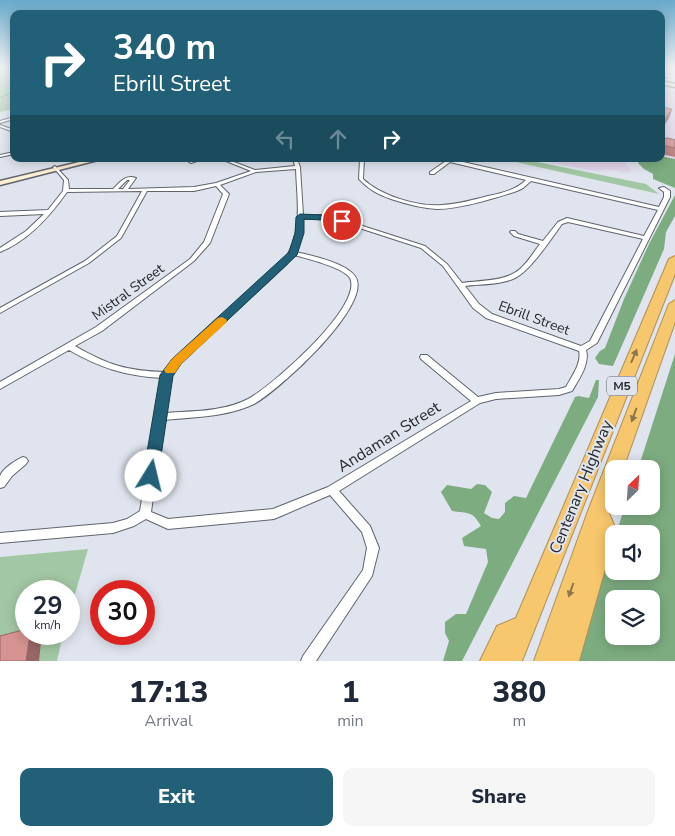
<!DOCTYPE html>
<style>
:root{--surface:#fff;--page:#f6f6f7;--text:#1f2937;--muted:#747a83;--accent:#216076}
body{margin:0;font-family:"Nunito Sans",sans-serif;background:var(--page);color:var(--text);height:100vh;display:flex;flex-direction:column;font-size:19px;white-space:nowrap}
*{box-sizing:border-box;margin:0}
p{font-size:16px;color:var(--muted)}
.icon{flex:none;width:28px;height:28px;fill:none;stroke:currentColor;stroke-width:2;stroke-linecap:round;stroke-linejoin:round}
.map{position:relative;height:661px;overflow:hidden}
.side{display:flex;flex-direction:column;background:var(--surface);flex:1}
.side>*{flex:none}
.top-card{position:absolute;left:10px;top:10px;width:655px;height:152px;border-radius:10px;box-shadow:0 2px 12px #0003;background:#216076;color:#fff;overflow:hidden}
.needle{width:32px;rotate:25deg}
.fabs{position:absolute;left:605px;top:460px;display:grid;gap:10px}
.fabs a{display:grid;place-items:center;width:55px;height:55px;border-radius:10px;background:var(--surface);box-shadow:0 2px 12px #0003;font-size:25px}
.speed{position:absolute;left:15px;top:580px;display:flex;gap:10px;font-size:25px;font-weight:700;text-align:center}
.speed>*{display:grid;place-content:center;width:65px;height:65px;border-radius:50%;background:var(--surface);box-shadow:0 2px 12px #0003;line-height:1}
.speed small{font-size:12px;font-weight:400}
.speed .limit{border:8px solid #d22;background:#fff;color:#111}
.pin{position:absolute;display:grid;place-items:center;width:42px;height:42px;color:#fff;margin:-21px;border:2px solid #fff;border-radius:50%;box-shadow:0 1px 5px #0007}
.me{position:absolute;width:55px;margin:-28px;rotate:9deg;stroke-linejoin:round;filter:drop-shadow(0 0 4px #0008)}
.turn{display:flex;align-items:center;gap:18px;height:105px;padding:0 20px;font-size:22px}
.turn .icon{width:65px;height:65px;stroke-width:2.5}
.turn b{display:block;font-size:35px;line-height:42px}
.lanes{display:flex;align-items:center;height:48px;padding:0 20px;background:#0003;justify-content:center;gap:25px;direction:ltr}
.lanes .off{opacity:.35}
.eta{display:flex;justify-content:space-evenly;align-items:center;height:85px;text-align:center}
.eta b{font-size:30px;font-weight:800;line-height:35px}
.primary-button{display:flex;gap:10px;margin-top:auto;padding:10px 20px}
.primary-button a{flex:1;height:58px;border-radius:10px;background:var(--accent);color:#fff;font-size:20px;font-weight:800;line-height:58px;text-align:center}
.primary-button a+a{background:var(--page);color:var(--text)}
.map>svg:first-child{display:block}
.commercial{fill:#e0d5e9}
.green{fill:#a2c7a4}
.forest{fill:#7dac80;fill-rule:evenodd}
.lines{fill:none;stroke-linecap:round;stroke-linejoin:round}
.stream{stroke:#479ba0;stroke-width:1}
.minor-casing{stroke:#60646d;stroke-width:2}
.secondary-casing{stroke:#60646d;stroke-width:3}
.motorway-casing{stroke:#ae8f57;stroke-width:2}
.minor{fill:#fff;fill-rule:evenodd}
.secondary{fill:#fdeed4;fill-rule:evenodd}
.motorway{fill:#f7c76e;fill-rule:evenodd}
.wall{fill:#b87e7d}
.shaded-wall{fill:#966766}
.building{fill:#d69391;stroke:#966766}
.oneway{fill:#8e774c}
.route{fill:#216076;stroke:#153e4d}
.slow{fill:#f59e0b}
.labels{text-anchor:middle;dominant-baseline:central;stroke-width:4;stroke-linejoin:round;paint-order:stroke}
.shield{fill:#dfe4ee;stroke:#5d6066;stroke-width:1}
.shield-label{font-size:12px;font-weight:bold;fill:#25272b}
.street-label{font-size:14px;fill:#25272b;stroke:#dfe4ee}
.near-street-label{font-size:16px;fill:#25272b;stroke:#dfe4ee}
</style>
<div class="map">
<svg width="675" height="661" viewBox="0 0 675 661">
<rect width="100%" height="100%" fill="#dfe4ee"/>
<!-- commercial -->
<path class="commercial" d="M 661,85 L 672,89 L 675,94 L 675,158 L 661,155 Z
M 533,159 L 629,159 L 625,164 L 632,170 L 628,173 L 611,170 L 595,171 Z"/>
<!-- green -->
<path class="green" d="M 0,67 L 14,67 L 14,96 L 12,96 L 14,97 L 14,109 L 0,112 Z
M 502,159 L 522,159 L 646,184 L 659,194 Z
M 88,549 L 69,615 L 69,591 L 26,591 L 26,634 L 63,634 L 57,661 L 0,661 L 0,557 Z"/>
<!-- forest -->
<path class="forest" d="M 661,156 L 675,159 L 675,188 L 653,179 L 653,174 L 644,169 L 638,163 L 641,159 L 661,159 Z
M 675,195 L 675,216 L 666,232 L 664,249 L 613,366 L 599,364 L 595,358 L 600,351 L 605,348 L 624,299 L 649,244 Z
M 675,354 L 675,661 L 577,661 L 614,542 L 614,571 L 651,571 L 651,534 L 616,534 L 625,506 L 651,506 L 651,469 L 638,469 ZM 614,599 L 651,599 L 651,636 L 614,636 Z
M 596,380 L 599,380 L 598,397 L 462,661 L 443,661 L 449,641 L 445,633 L 445,622 L 456,614 L 466,614 L 488,562 L 486,549 L 464,546 L 462,538 L 481,526 C 472,510 468,514 452,511 L 441,492 L 447,485 L 471,489 L 477,484 L 485,485 L 492,492 L 484,513 L 492,518 L 499,519 L 505,512 L 505,503 L 514,496 L 526,498 L 575,397 L 578,396 L 589,398 Z"/>
<g class="lines">
<!-- stream -->
<path class="stream" d="M 0,98 L 14,91"/>
<!-- minor casing -->
<g class="minor-casing">
<path id="minor" d="M 661,67 L 673,67 L 661,69 Z
M 661,76 L 666,78 L 661,78 Z
M 14,117 L 14,119 L 0,123 L 0,121 Z
M 0,125 L 14,130 L 14,132 L 0,127 Z
M 14,152 L 14,154 L 0,157 L 0,155 Z
M 197,159 L 203,159 L 191,163 L 189,162 Z
M 221,159 L 226,159 L 255,170 L 295,166 L 293,159 L 297,159 L 300,167 L 303,215 L 322,215 L 344,220 L 425,246 L 447,264 L 462,283 C 481,280 505,282 520,269 C 528,262 534,252 540,244 L 514,236 L 510,232 L 511,231 L 515,231 L 518,234 L 543,241 L 558,222 L 567,218 L 644,236 L 658,210 L 531,181 L 523,188 L 517,191 C 495,198 461,209 437,209 C 422,208 406,204 391,199 C 379,195 368,189 359,179 L 360,159 L 364,159 L 363,179 C 381,196 418,207 442,205 C 458,204 473,200 488,196 C 502,193 516,190 526,180 L 450,162 L 434,174 L 430,174 L 430,172 L 446,161 L 441,159 L 450,159 L 659,207 L 664,197 L 664,192 L 659,188 L 664,187 L 670,191 L 670,197 L 597,343 L 586,350 C 590,364 579,379 572,391 L 559,395 L 496,399 L 480,403 L 339,491 L 370,526 L 379,548 L 372,576 L 316,661 L 301,661 L 303,656 L 363,570 L 367,548 L 362,532 L 330,495 L 274,519 L 168,529 L 146,519 L 134,526 L 113,533 L 0,543 L 0,533 L 113,523 L 127,519 L 140,511 L 162,378 C 126,376 100,368 69,350 L 0,389 L 0,382 L 96,327 L 190,259 L 204,242 L 223,194 L 216,186 L 194,191 L 147,191 L 121,238 L 89,263 L 0,313 L 0,308 L 85,261 L 117,236 L 142,191 L 67,192 C 50,216 28,241 0,252 L 0,248 L 26,231 L 44,214 L 0,216 L 0,212 L 48,210 L 63,191 L 64,180 L 53,167 L 55,166 L 68,180 L 69,189 L 113,189 C 120,182 126,174 136,178 L 128,189 L 194,187 L 216,183 L 251,171 ZM 296,169 C 297,202 304,232 283,262 L 174,359 L 165,372 C 127,371 108,365 75,346 L 102,331 L 194,261 L 210,243 L 229,194 L 220,185 L 256,172 ZM 127,180 L 130,180 L 123,189 L 118,189 ZM 303,219 L 322,219 L 341,222 L 421,248 L 443,266 L 473,308 L 486,318 L 579,351 C 582,363 572,376 566,387 L 559,389 L 496,393 L 478,397 L 427,355 L 421,355 L 420,357 L 421,359 L 471,401 L 328,487 L 273,509 L 168,519 L 151,512 L 164,420 C 194,417 227,417 254,404 C 277,392 375,304 355,276 C 344,262 312,256 296,252 L 300,241 ZM 568,222 L 643,239 L 590,341 L 581,346 L 492,314 L 479,304 L 465,286 C 481,284 501,285 515,278 C 531,270 551,239 562,224 ZM 294,255 C 306,258 344,268 350,278 C 364,306 271,387 248,399 C 223,412 192,411 165,413 L 171,375 L 180,363 L 287,264 Z
M 23,457 L 26,458 L 28,461 L 26,464 L 12,476 L 4,487 L 0,488 C 0,485 0,479 0,476 C 3,468 16,460 23,457 Z"/>
</g>
<!-- secondary casing -->
<g class="secondary-casing">
<path id="secondary" d="M 661,81 L 675,84 L 675,87 L 661,84 Z
M 92,159 L 102,159 L 0,185 L 0,181 Z"/>
</g>
<!-- motorway casing -->
<g class="motorway-casing">
<path id="motorway" d="M 675,256 L 675,274 L 522,661 L 480,661 L 497,626 L 516,618 L 669,259 Z
M 675,300 L 675,322 L 623,469 L 614,469 L 614,497 L 609,513 L 616,530 L 579,661 L 534,661 L 588,511 L 669,304 Z"/>
</g>
<!-- minor -->
<use href="#minor" class="minor"/>
<!-- secondary -->
<use href="#secondary" class="secondary"/>
<!-- motorway -->
<use href="#motorway" class="motorway"/>
</g>
<!-- wall -->
<path class="wall" d="M 661,139 L 675,140 L 675,157 L 661,154 Z"/>
<!-- shaded-wall -->
<path class="shaded-wall" d="M 672,109 L 669,118 L 661,130 L 661,125 Z
M 30,634 L 35,634 L 41,642 L 39,661 L 26,661 Z"/>
<!-- building -->
<path class="building" d="M 661,107 L 672,109 L 661,125 Z
M 668,138 L 675,140 L 675,148 L 661,145 L 661,139 Z
M 26,629 L 26,634 L 30,634 L 26,661 L 0,661 L 0,636 Z"/>
<!-- one-way arrows -->
<defs><path id="oneway-solid" d="M-6-.8H1V-3.2L6.5 0L1 3.2V.8H-6Z" transform="scale(1.25)"/></defs>
<g class="oneway">
<use href="#oneway-solid" transform="translate(634 356) rotate(-67)"/>
<use href="#oneway-solid" transform="translate(634 415) rotate(110)"/>
<use href="#oneway-solid" transform="translate(571 590) rotate(109)"/>
</g>
<!-- sky -->
<linearGradient id="sky" x2="0" y2="1"><stop stop-color="#67aacb"/><stop offset="0.42" stop-color="#f1f3f7"/><stop offset="1" stop-color="#f1f3f7" stop-opacity="0"/></linearGradient>
<rect width="675" height="159" fill="url(#sky)"/>
<!-- route -->
<path class="route" d="M 300,214 L 322,215 L 346,221 L 342,224 L 322,220 L 304,219 L 304,233 L 297,255 L 181,364 L 173,376 L 158,476 L 156,480 L 151,482 L 146,480 L 143,476 L 160,375 L 172,359 L 289,252 L 295,233 L 296,217 Z"/>
<!-- slow -->
<path class="slow" d="M 222,317 L 227,320 L 226,323 L 181,364 L 175,373 L 166,373 L 164,370 L 172,359 L 218,318 Z"/>
<g class="labels">
<!-- shield labels -->
<rect class="shield" x="607" y="376.5" width="30" height="19" rx="4"/>
<g class="shield-label">
<text x="622" y="386">M5</text>
</g>
<!-- street labels -->
<g class="street-label">
<text transform="translate(128 292) rotate(-36)">Mistral Street</text>
<text transform="translate(534 318) rotate(20)">Ebrill Street</text>
</g>
<!-- near-street labels -->
<g class="near-street-label">
<text transform="translate(389 437) rotate(-32)">Andaman Street</text>
<text transform="translate(581 487) rotate(-68)">Centenary Highway</text>
</g>
</g>
</svg>
<div class="fabs">
<a><svg class="needle" viewBox="-14 -14 28 28"><path d="M0-13l5 13h-10z" fill="#e53935"/><path d="M0 13l5-13h-10z" fill="#747a83"/></svg></a>
<a><svg class="icon" aria-label="sound" viewBox="0 0 24 24"><path d="M4 9h4l5-4v14l-5-4H4zM17 9q2 3 0 6"/></svg></a>
<a><svg class="icon" aria-label="layers" viewBox="0 0 24 24"><path d="M12 4l9 5-9 5-9-5zM3 14l9 5 9-5"/></svg></a>
</div>
<div class="speed"><div>29<small>km/h</small></div><div class="limit">30</div></div>
<div class="pin" style="left:342px;top:221px;background:#d93025"><svg class="icon" aria-label="arrive" viewBox="0 0 24 24"><path d="M6 21V4h12l-3 4 3 4H6"/></svg></div>
<svg class="me" style="left:151px;top:476px" viewBox="-20 -20 40 40"><circle r="19" fill="#fff"/><path d="M0-13L10 11 0 6-10 11z" fill="#216076"/></svg>
<div class="top-card">
<div class="turn"><svg class="icon" aria-label="right" viewBox="0 0 24 24"><path d="M7 20v-9h11M14 6l5 5-5 5"/></svg><div><b>340 m</b>Ebrill Street</div></div>
<div class="lanes"><svg class="icon off" aria-label="left" viewBox="0 0 24 24"><path d="M17 20v-9H6M10 6l-5 5 5 5"/></svg><svg class="icon off" aria-label="ahead" viewBox="0 0 24 24"><path d="M12 20V5M6 11l6-6 6 6"/></svg><svg class="icon" aria-label="right" viewBox="0 0 24 24"><path d="M7 20v-9h11M14 6l5 5-5 5"/></svg></div>
</div>
</div>
<section class="side">
<div class="eta">
<div><b>17:13</b><p>Arrival</p></div>
<div><b>1</b><p>min</p></div>
<div><b>380</b><p>m</p></div>
</div>
<div class="primary-button"><a>Exit</a><a>Share</a></div>
</section>
